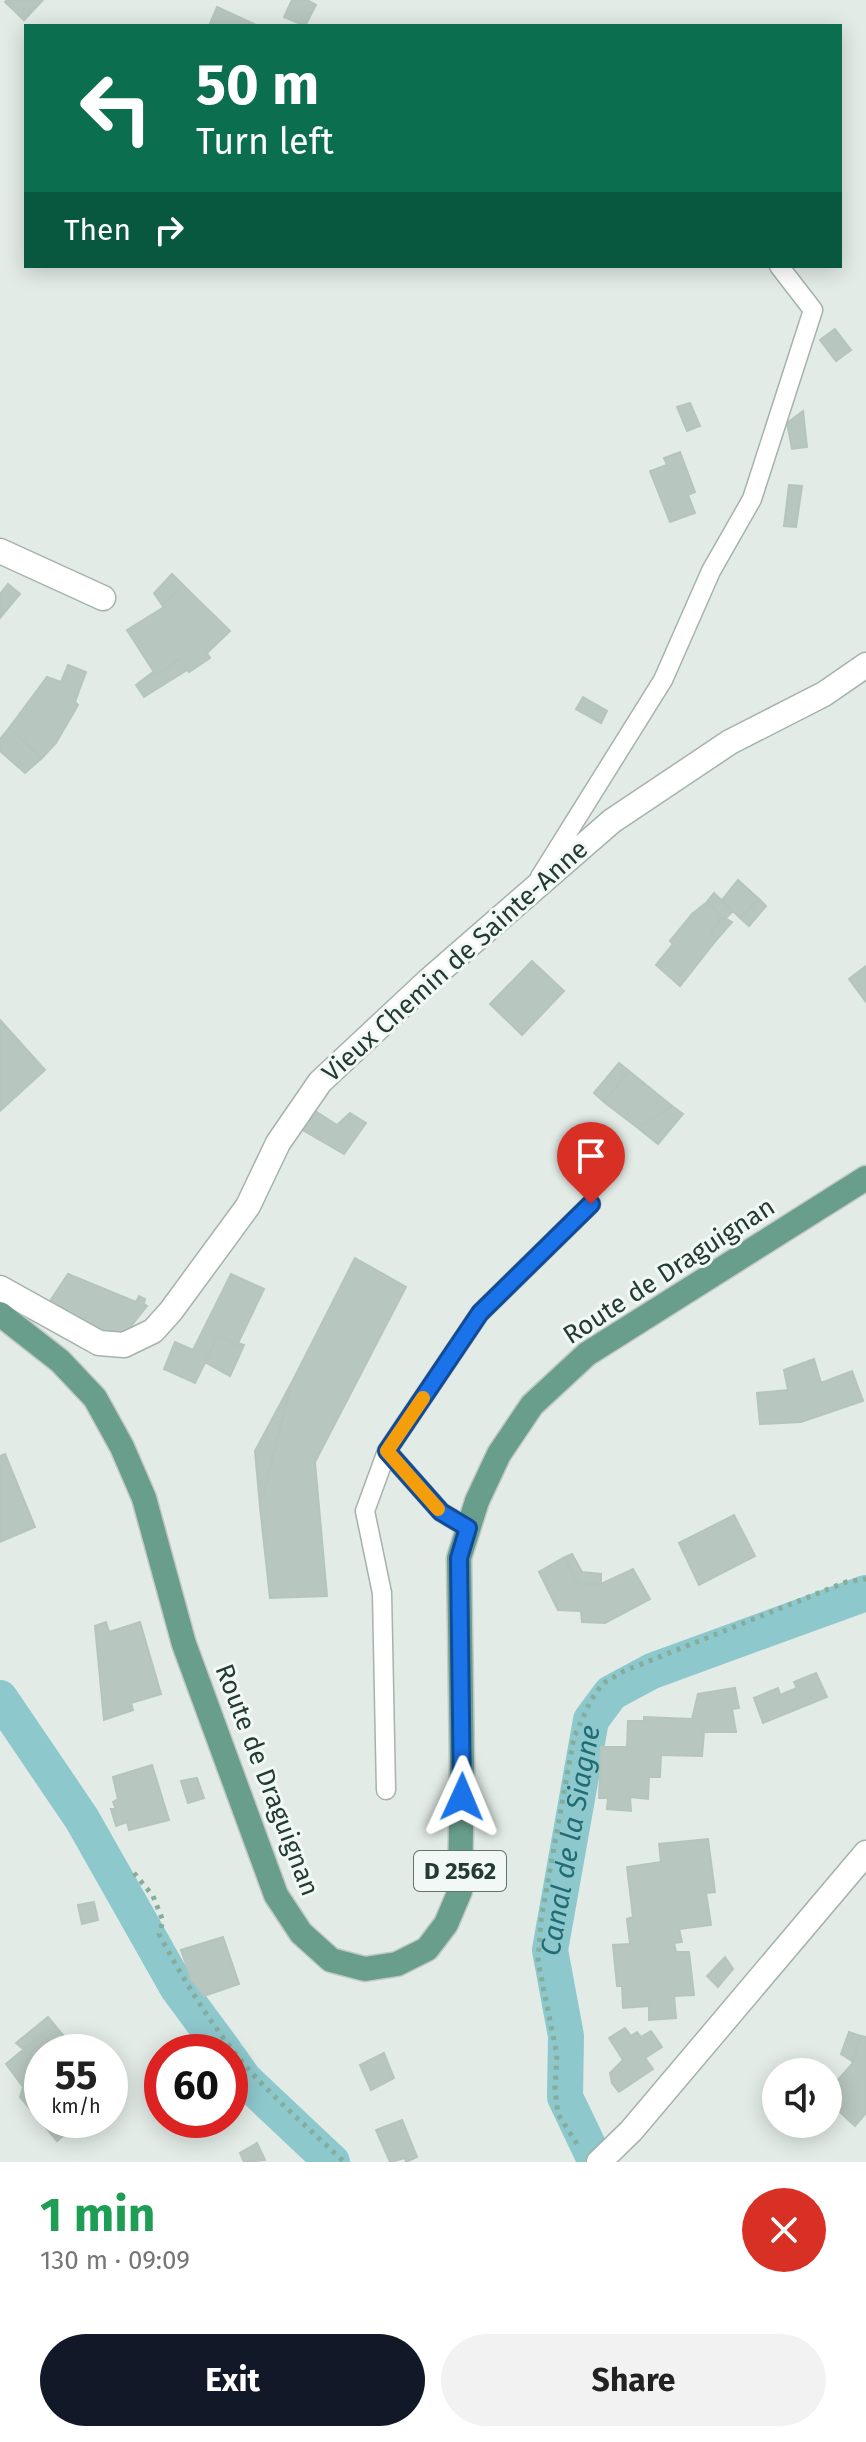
<!DOCTYPE html>
<meta charset="utf-8">
<style>
:root{--surface:#fff;--page:#f2f2f2;--text:#222;--muted:#767676;--accent:#111827}
body{margin:0;font-family:"Fira Sans",sans-serif;background:var(--page);color:var(--text);height:100vh;display:flex;flex-direction:column;font-size:30px;white-space:nowrap}
*{box-sizing:border-box;margin:0}
p{font-size:26px;color:var(--muted)}
.icon{flex:none;width:44px;height:44px;fill:none;stroke:currentColor;stroke-width:2;stroke-linecap:round;stroke-linejoin:round}
.map{position:relative;height:2162px;overflow:hidden}
.side{display:flex;flex-direction:column;background:var(--surface);flex:1}
.side>*{flex:none}
.top-card{position:absolute;left:24px;top:24px;width:818px;height:244px;border-radius:0px;box-shadow:0 4px 20px #0003;background:#0b6e4f;color:#fff;overflow:hidden}
.fabs{position:absolute;left:762px;top:2058px;display:grid;gap:16px}
.fabs a{display:grid;place-items:center;width:80px;height:80px;border-radius:50%;background:var(--surface);box-shadow:0 4px 20px #0003;font-size:40px}
.speed{position:absolute;left:24px;top:2034px;display:flex;gap:16px;font-size:40px;font-weight:700;text-align:center}
.speed>*{display:grid;place-content:center;width:104px;height:104px;border-radius:50%;background:var(--surface);box-shadow:0 4px 20px #0003;line-height:1}
.speed small{font-size:20px;font-weight:400}
.speed .limit{border:12px solid #d22;background:#fff;color:#111}
.pin{position:absolute;display:grid;place-items:center;width:68px;height:68px;color:#fff;margin:-82px -34px;border-radius:50% 50% 50% 0;rotate:-45deg;box-shadow:0 0 8px #0007}
.pin .icon{rotate:45deg}
.me{position:absolute;width:88px;margin:-44px;rotate:1deg;stroke-linejoin:round;filter:drop-shadow(0 0 6px #0008)}
.turn{display:flex;align-items:center;gap:28px;height:168px;padding:0 40px;font-size:36px}
.turn .icon{width:104px;height:104px;stroke-width:2.5}
.turn b{display:block;font-size:56px;line-height:68px}
.then{display:flex;align-items:center;height:76px;padding:0 40px;background:#0003;gap:16px;font-size:30px}
.round{display:grid;place-items:center;flex:none;width:84px;height:84px;border-radius:42px;background:var(--page)}
.summary{display:flex;align-items:center;justify-content:space-between;height:136px;padding:0 40px}
h1{font-size:48px;font-weight:700;line-height:60px;color:#1e9e55}
.cta{display:flex;gap:16px;margin-top:auto;padding:16px 40px}
.cta a{flex:1;height:92px;border-radius:48px;background:var(--accent);color:#fff;font-size:32px;font-weight:700;line-height:92px;text-align:center}
.cta a+a{background:var(--page);color:var(--text)}
.map>svg:first-child{display:block}
.lines{fill:none;stroke-linecap:round;stroke-linejoin:round}
.canal{stroke:#8dc8cd;stroke-width:36}
.building{fill:#b7c6bf;stroke:#b5c5bd;stroke-width:2}
.service-casing{stroke:#a5b3ad;stroke-width:21}
.minor-casing{stroke:#a5b3ad;stroke-width:27}
.primary-casing{stroke:#c1c8c6;stroke-width:27}
.path{stroke:#84ad9d;stroke-width:5;stroke-dasharray:4 6;stroke-linecap:butt}
.service{stroke:#fff;stroke-width:18}
.minor{stroke:#fff;stroke-width:24}
.primary{stroke:#699e8c;stroke-width:24}
.route-casing{stroke:#114b97;stroke-width:20}
.route{stroke:#1a73e8;stroke-width:14}
.slow{stroke:#f59e0b;stroke-width:14}
.labels{text-anchor:middle;dominant-baseline:central;stroke-width:6;stroke-linejoin:round;paint-order:stroke}
.shield{fill:#f2f8f5;stroke:#61746d;stroke-width:2}
.shield-label{font-size:24px;font-weight:bold;fill:#233b33}
.street-label{font-size:26px;fill:#233b33;stroke:#f2f8f5}
.water-label{font-size:28px;font-style:italic;fill:#216c74;stroke:#f2f8f5}
</style>
<div class="map">
<svg width="866" height="2162" viewBox="0 0 866 2162">
<rect width="100%" height="100%" fill="#e2ebe6"/>
<g class="lines">
<!-- canal -->
<g class="canal">
<path d="M 0,1698 L 82,1819 L 177,1987 L 225,2052"/>
<path d="M 230,2059 L 244,2079 L 332,2162"/>
<path id="s1" d="M 596,2162 L 565,2097 L 566,2036 L 550,1950 L 591,1720 L 611,1693 L 652,1671 L 866,1593"/>
</g>
</g>
<!-- building -->
<path class="building" d="M 7,0 L 43,0 L 24,20 L 5,2 Z
M 292,0 L 307,0 L 316,5 L 305,26 L 284,17 Z
M 217,7 L 254,24 L 253,26 L 209,26 Z
M 835,329 L 851,350 L 836,361 L 820,340 Z
M 690,403 L 700,426 L 687,431 L 677,407 Z
M 803,411 L 807,447 L 792,449 L 787,423 Z
M 680,452 L 695,492 L 688,495 L 695,513 L 670,522 L 650,471 L 667,465 L 664,458 Z
M 789,485 L 802,486 L 796,527 L 784,526 Z
M 172,574 L 183,585 L 162,605 L 154,593 Z
M 8,584 L 20,594 L 0,618 L 0,594 Z
M 183,585 L 230,631 L 207,653 L 210,658 L 189,672 L 180,659 L 156,675 L 127,630 L 164,607 L 162,605 Z
M 180,659 L 187,670 L 144,697 L 136,685 L 153,672 L 156,675 Z
M 68,665 L 86,672 L 75,702 L 78,705 L 56,743 L 42,758 L 9,728 L 47,677 L 61,682 Z
M 583,697 L 607,711 L 601,723 L 576,709 Z
M 9,728 L 42,758 L 25,773 L 0,751 L 0,739 Z
M 738,880 L 759,899 L 740,918 L 722,900 Z
M 714,893 L 733,911 L 725,919 L 707,902 Z
M 759,899 L 766,906 L 749,926 L 740,918 Z
M 707,902 L 723,917 L 711,932 L 718,938 L 680,986 L 656,965 L 673,944 L 670,941 L 692,914 Z
M 723,917 L 732,922 L 718,938 L 711,932 Z
M 532,961 L 564,991 L 522,1035 L 490,1004 Z
M 866,966 L 866,1002 L 849,979 Z
M 0,1020 L 45,1070 L 0,1111 Z
M 619,1063 L 629,1071 L 604,1102 L 594,1093 Z
M 629,1071 L 672,1106 L 638,1128 L 604,1102 Z
M 672,1106 L 683,1114 L 658,1144 L 638,1128 Z
M 309,1107 L 337,1125 L 350,1113 L 366,1123 L 344,1154 L 294,1125 Z
M 355,1258 L 406,1287 L 315,1462 L 327,1596 L 270,1598 L 260,1507 L 292,1382 Z
M 68,1274 L 136,1302 L 139,1296 L 145,1299 L 144,1304 L 147,1306 L 128,1330 L 108,1338 L 46,1307 Z
M 231,1274 L 264,1289 L 238,1343 L 237,1345 L 218,1336 L 195,1383 L 164,1369 L 175,1342 L 193,1350 Z
M 218,1336 L 237,1345 L 238,1343 L 244,1345 L 230,1376 L 205,1362 Z
M 814,1359 L 821,1383 L 852,1371 L 863,1401 L 801,1422 L 760,1424 L 757,1393 L 788,1390 L 784,1370 Z
M 292,1382 L 271,1465 L 260,1507 L 255,1451 Z
M 5,1454 L 35,1527 L 0,1542 L 0,1456 Z
M 734,1515 L 755,1556 L 699,1585 L 679,1543 Z
M 572,1554 L 582,1572 L 601,1574 L 601,1584 L 578,1584 L 565,1557 Z
M 565,1557 L 578,1584 L 601,1584 L 633,1569 L 650,1599 L 605,1623 L 582,1622 L 581,1611 L 558,1610 L 539,1572 Z
M 106,1622 L 109,1632 L 140,1622 L 161,1694 L 131,1703 L 133,1710 L 104,1720 L 95,1626 Z
M 816,1673 L 827,1697 L 763,1723 L 754,1698 L 778,1688 L 780,1695 L 797,1688 L 794,1682 Z
M 735,1688 L 739,1708 L 732,1709 L 736,1732 L 704,1732 L 702,1756 L 661,1755 L 660,1777 L 649,1777 L 648,1799 L 630,1797 L 631,1811 L 607,1809 L 608,1798 L 599,1798 L 601,1747 L 627,1747 L 628,1721 L 644,1721 L 644,1717 L 692,1719 L 698,1694 Z
M 152,1765 L 169,1820 L 129,1830 L 127,1822 L 116,1826 L 111,1809 L 116,1809 L 113,1802 L 118,1799 L 113,1777 Z
M 197,1778 L 204,1798 L 188,1803 L 181,1781 Z
M 708,1839 L 715,1892 L 706,1893 L 711,1925 L 679,1929 L 682,1942 L 674,1943 L 676,1952 L 689,1952 L 694,1995 L 674,1996 L 676,2018 L 649,2020 L 649,2006 L 623,2008 L 622,1986 L 617,1986 L 613,1945 L 630,1944 L 627,1919 L 633,1917 L 627,1867 L 661,1862 L 659,1844 Z
M 94,1902 L 98,1920 L 82,1924 L 78,1905 Z
M 223,1937 L 239,1984 L 204,1996 L 191,1979 L 181,1950 Z
M 725,1957 L 733,1969 L 718,1987 L 707,1976 Z
M 48,2017 L 77,2052 L 56,2052 L 41,2035 L 23,2049 L 16,2043 Z
M 625,2028 L 631,2036 L 637,2032 L 641,2037 L 651,2031 L 662,2047 L 645,2058 L 653,2069 L 619,2092 L 612,2083 L 610,2073 L 623,2060 L 609,2038 Z
M 849,2032 L 861,2036 L 852,2061 L 841,2054 Z
M 41,2035 L 56,2052 L 42,2052 L 42,2120 L 82,2120 L 57,2141 L 20,2097 L 23,2087 L 6,2064 Z
M 861,2036 L 866,2037 L 866,2113 L 855,2126 L 828,2101 L 828,2091 L 852,2064 Z
M 384,2053 L 394,2078 L 371,2090 L 360,2065 Z
M 402,2120 L 417,2157 L 406,2162 L 405,2158 L 390,2162 L 376,2130 Z
M 257,2143 L 265,2160 L 244,2162 L 240,2153 Z"/>
<g class="lines">
<!-- service casing -->
<g class="service-casing">
<path id="service" d="M 540,877 L 663,680 L 711,571 L 752,499 L 813,310 L 779,266
M 468,1528 L 441,1512 L 387,1451 L 480,1313 L 591,1204
M 386,1790 L 382,1593 L 365,1511 L 387,1451"/>
</g>
<!-- minor casing -->
<g class="minor-casing">
<path id="minor" d="M 0,551 L 103,598
M 0,1288 L 99,1343 L 124,1345 L 153,1331 L 171,1311 L 248,1206 L 278,1143 L 320,1082 L 428,981 L 612,821 L 730,742 L 824,694 L 866,665
M 599,2162 L 631,2131 L 866,1853"/>
</g>
<!-- primary casing -->
<g class="primary-casing">
<path id="primary" d="M 0,1314 L 60,1361 L 95,1398 L 122,1447 L 144,1498 L 184,1644 L 276,1895 L 301,1933 L 331,1960 L 365,1969 L 397,1964 L 427,1949 L 446,1924 L 460,1891 L 462,1765 L 459,1558 L 477,1501 L 499,1454 L 532,1405 L 587,1354 L 866,1178"/>
</g>
<!-- path -->
<path class="path" d="M 134,1873 L 153,1896 L 163,1921 L 159,1934 C 185,1983 214,2030 251,2072 C 280,2104 313,2132 344,2162
M 577,2144 L 558,2114 L 555,2089 L 557,2055 L 538,1961 L 541,1920 L 574,1737 L 590,1702 L 602,1684 L 624,1671 L 846,1582 L 866,1579"/>
<!-- service -->
<use href="#service" class="service"/>
<!-- minor -->
<use href="#minor" class="minor"/>
<!-- primary -->
<use href="#primary" class="primary"/>
</g>
<g class="lines">
<!-- route casing -->
<g class="route-casing">
<path id="route" d="M 462,1797 L 459,1558 L 468,1528 L 441,1512 L 387,1451 L 480,1313 L 591,1204"/>
</g>
<!-- route -->
<use href="#route" class="route"/>
<!-- slow -->
<path class="slow" d="M 423,1398 L 387,1451 L 438,1509"/>
</g>
<g class="labels">
<!-- shield labels -->
<rect class="shield" x="414" y="1851" width="92" height="40" rx="6"/>
<g class="shield-label">
<text x="460" y="1871">D 2562</text>
</g>
<!-- street labels -->
<g class="street-label">
<text transform="translate(455 961) rotate(-42)">Vieux Chemin de Sainte-Anne</text>
<text transform="translate(669 1271) rotate(-33)">Route de Draguignan</text>
<text transform="translate(267 1780) rotate(69)">Route de Draguignan</text>
</g>
<!-- water labels -->
<g class="water-label">
<text stroke="none"><textPath href="#s1" startOffset="332">Canal de la Siagne</textPath></text>
</g>
</g>
</svg>
<div class="fabs">
<a><svg class="icon" aria-label="sound" viewBox="0 0 24 24"><path d="M4 9h4l5-4v14l-5-4H4zM17 9q2 3 0 6"/></svg></a>
</div>
<div class="speed"><div>55<small>km/h</small></div><div class="limit">60</div></div>
<div class="pin" style="left:591px;top:1204px;background:#d93025"><svg class="icon" aria-label="arrive" viewBox="0 0 24 24"><path d="M6 21V4h12l-3 4 3 4H6"/></svg></div>
<svg class="me" style="left:462px;top:1797px" viewBox="-20 -20 40 40"><path d="M0-17L14 15 0 8-14 15z" fill="#1a73e8" stroke="#fff" stroke-width="4"/></svg>
<div class="top-card">
<div class="turn"><svg class="icon" aria-label="left" viewBox="0 0 24 24"><path d="M17 20v-9H6M10 6l-5 5 5 5"/></svg><div><b>50 m</b>Turn left</div></div>
<div class="then">Then<svg class="icon" aria-label="right" viewBox="0 0 24 24"><path d="M7 20v-9h11M14 6l5 5-5 5"/></svg></div>
</div>
</div>
<section class="side">
<div class="summary"><div><h1>1 min</h1><p>130 m · 09:09</p></div><a class="round" style="background:#d93025;color:#fff"><svg class="icon" aria-label="close" viewBox="0 0 24 24"><path d="M6 6l12 12M18 6L6 18"/></svg></a></div>
<div class="cta"><a>Exit</a><a>Share</a></div>
</section>
